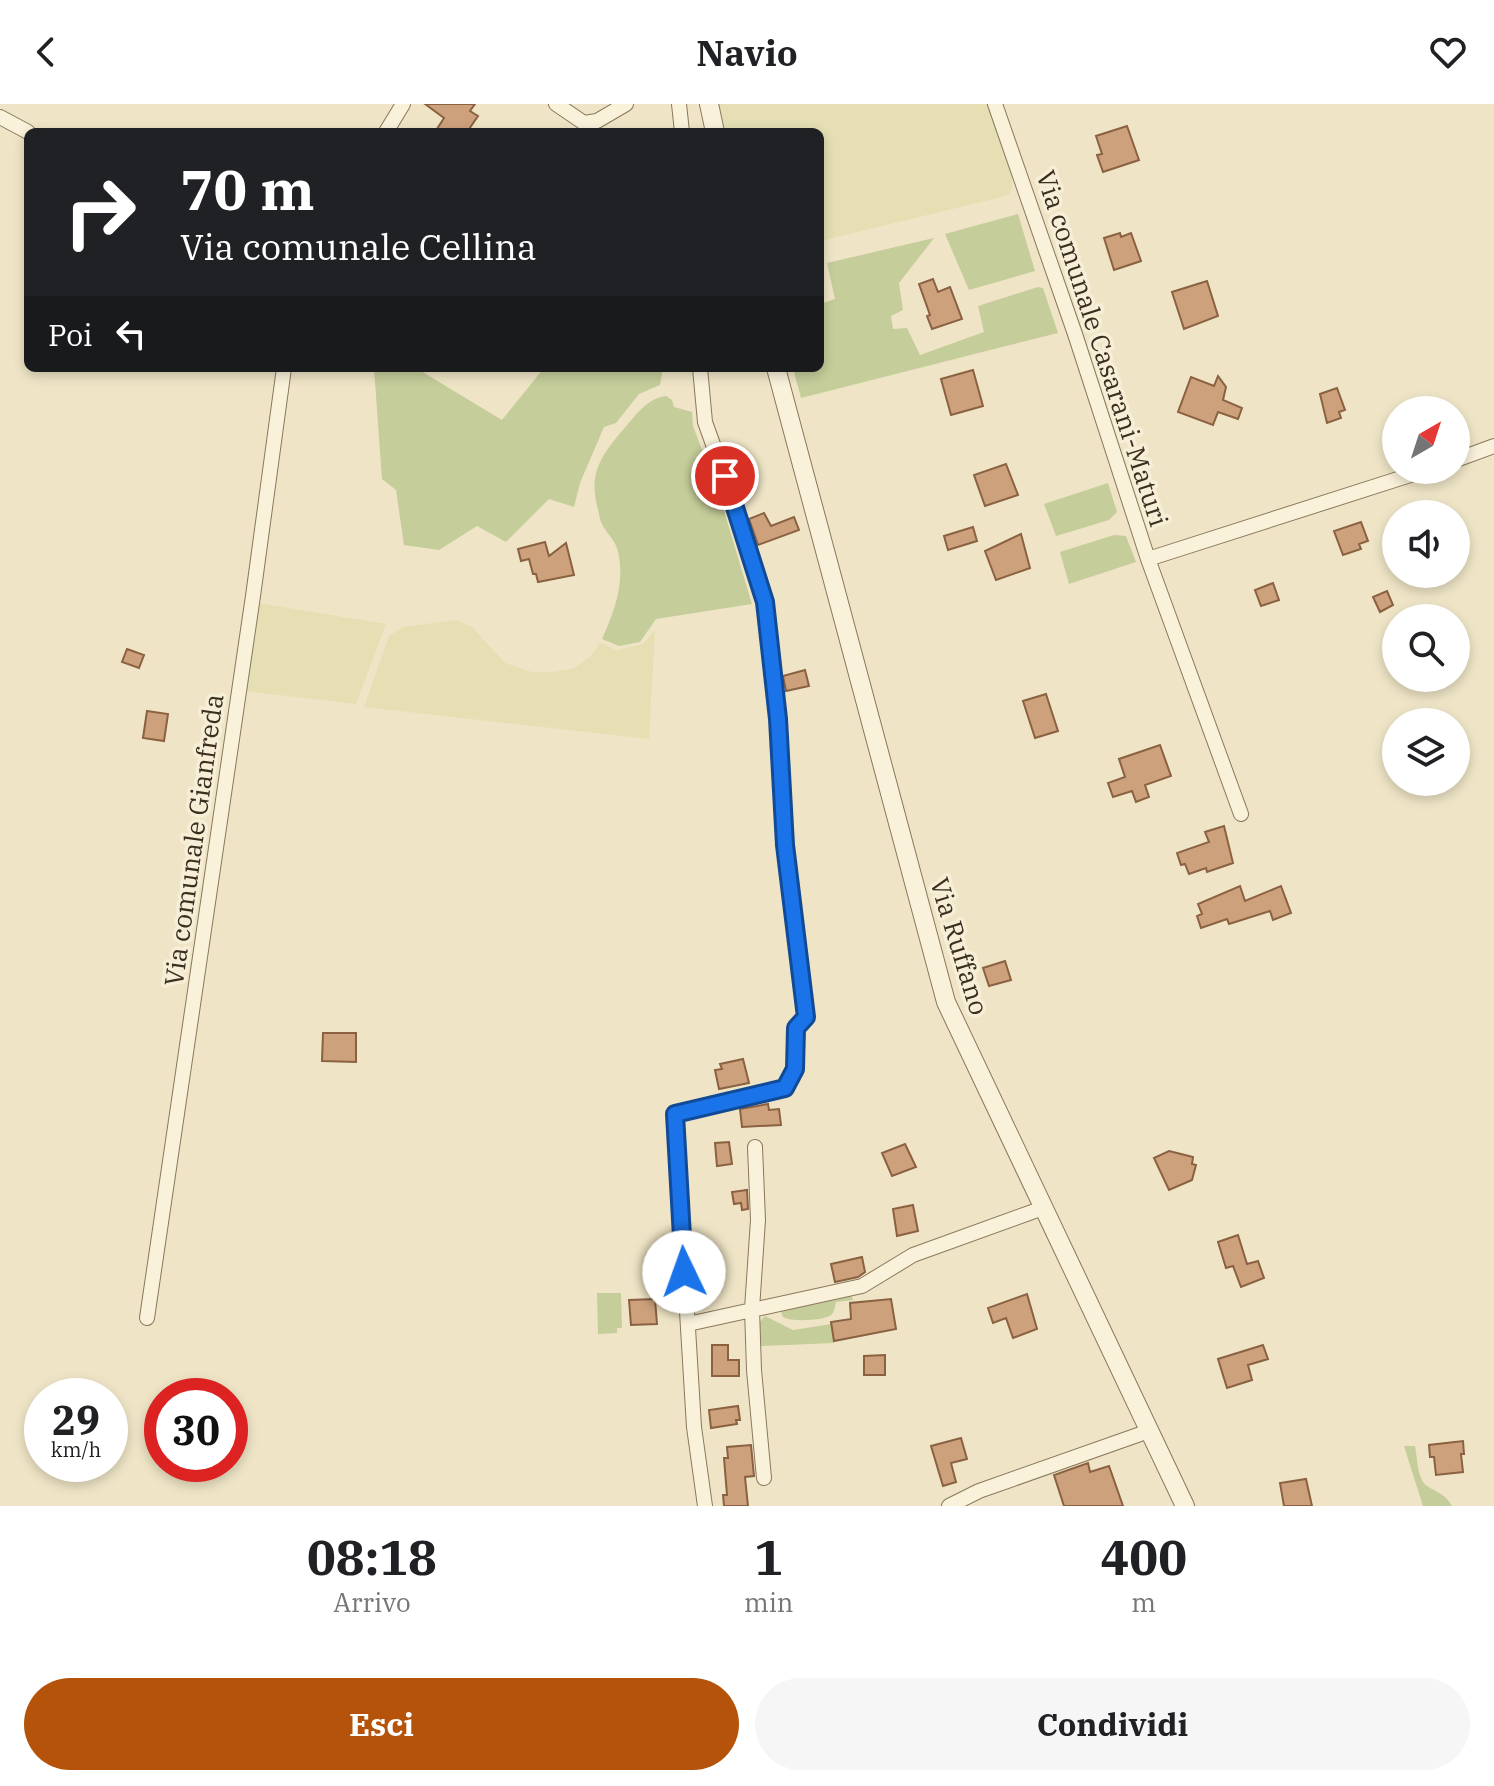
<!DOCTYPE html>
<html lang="it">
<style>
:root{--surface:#fff;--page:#f6f6f6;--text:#202124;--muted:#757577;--accent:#b45309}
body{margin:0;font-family:"IBM Plex Serif",serif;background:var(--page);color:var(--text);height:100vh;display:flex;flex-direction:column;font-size:30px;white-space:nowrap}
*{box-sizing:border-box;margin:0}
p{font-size:26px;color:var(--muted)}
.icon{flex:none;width:44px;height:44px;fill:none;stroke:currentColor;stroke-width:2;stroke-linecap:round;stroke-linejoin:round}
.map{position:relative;height:1402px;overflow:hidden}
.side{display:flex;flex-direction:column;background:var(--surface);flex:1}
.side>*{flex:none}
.banner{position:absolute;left:24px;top:24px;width:800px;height:244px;border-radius:12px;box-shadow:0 4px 12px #0003;background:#202124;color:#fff;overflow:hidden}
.needle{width:52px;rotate:39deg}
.fabs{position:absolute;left:1382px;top:292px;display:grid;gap:16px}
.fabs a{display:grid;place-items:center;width:88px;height:88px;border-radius:50%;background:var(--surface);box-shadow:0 4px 12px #0003;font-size:40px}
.speed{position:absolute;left:24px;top:1274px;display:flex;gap:16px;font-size:40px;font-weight:700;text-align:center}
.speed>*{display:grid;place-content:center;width:104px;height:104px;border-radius:50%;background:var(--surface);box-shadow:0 4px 12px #0003;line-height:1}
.speed small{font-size:20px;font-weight:400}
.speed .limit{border:12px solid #d22;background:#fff;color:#111}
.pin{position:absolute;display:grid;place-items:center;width:68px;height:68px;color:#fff;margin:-34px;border:4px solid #fff;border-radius:50%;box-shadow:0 2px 8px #0007}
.me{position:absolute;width:88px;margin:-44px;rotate:357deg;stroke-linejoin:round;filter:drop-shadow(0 0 6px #0008)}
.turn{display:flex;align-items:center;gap:28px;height:168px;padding:0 24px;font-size:36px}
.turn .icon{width:104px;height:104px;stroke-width:2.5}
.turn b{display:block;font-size:56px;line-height:68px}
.then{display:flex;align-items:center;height:76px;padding:0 24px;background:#0003;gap:16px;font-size:30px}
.eta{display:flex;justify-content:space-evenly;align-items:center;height:136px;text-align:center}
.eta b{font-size:48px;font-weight:800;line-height:56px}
.cta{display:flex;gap:16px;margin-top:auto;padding:16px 24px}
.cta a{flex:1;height:92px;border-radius:48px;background:var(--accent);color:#fff;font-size:32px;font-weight:800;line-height:92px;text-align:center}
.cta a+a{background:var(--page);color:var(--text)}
header{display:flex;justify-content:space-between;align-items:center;height:104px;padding:0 24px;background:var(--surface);font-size:36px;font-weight:800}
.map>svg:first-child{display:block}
.farmland{fill:#e5dfb3}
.green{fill:#c5cd9a}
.building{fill:#cda17c;stroke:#8a6141;stroke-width:2}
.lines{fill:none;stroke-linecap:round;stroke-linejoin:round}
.minor-casing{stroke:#8a775b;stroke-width:16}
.tertiary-casing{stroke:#8a775b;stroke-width:20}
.minor{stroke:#f9f1da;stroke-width:14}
.tertiary{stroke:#f9f1da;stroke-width:18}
.route-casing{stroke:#114b97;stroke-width:20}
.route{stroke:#1a73e8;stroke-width:14}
.labels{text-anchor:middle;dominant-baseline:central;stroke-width:7;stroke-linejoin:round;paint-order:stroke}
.street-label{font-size:26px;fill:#3b2e1f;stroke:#f6eed6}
</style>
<header><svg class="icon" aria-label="back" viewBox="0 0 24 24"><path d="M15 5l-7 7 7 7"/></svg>Navio<svg class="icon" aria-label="heart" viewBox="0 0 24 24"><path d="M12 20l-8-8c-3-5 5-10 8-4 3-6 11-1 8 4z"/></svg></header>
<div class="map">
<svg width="1494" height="1402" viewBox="0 0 1494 1402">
<rect width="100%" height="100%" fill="#efe5c6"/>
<!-- farmland -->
<path class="farmland" d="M 717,0 L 988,0 L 1012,72 L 1012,83 L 1010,90 L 1006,92 L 820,137 L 820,28 L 726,28 Z
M 259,499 L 386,520 L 356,600 L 244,587 Z
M 456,516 L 472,523 L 505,559 L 532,568 L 554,568 L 575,564 L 591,552 L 600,539 L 616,546 L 643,540 L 655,526 L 649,635 L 364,603 L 389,532 L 403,523 Z"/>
<!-- green -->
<path class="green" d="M 1018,110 L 1035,167 L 969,186 L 945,130 Z
M 934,134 L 899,179 L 903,206 L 891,212 L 893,225 L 907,224 L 920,251 L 984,228 L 978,202 L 1038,183 L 1043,184 L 1058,229 L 801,294 L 793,264 L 820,264 L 820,200 L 835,195 L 827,159 Z
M 374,264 L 416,264 L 502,316 L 544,264 L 663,264 L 660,281 L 639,290 L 616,319 L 604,323 L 580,379 L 574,403 L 549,395 L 506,438 L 477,422 L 439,446 L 404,441 L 396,386 L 382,375 Z
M 666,292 L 672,296 L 674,303 L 692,308 L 693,322 L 719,390 L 752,500 L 656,515 L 640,538 L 619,542 L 602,535 C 614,508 624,482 619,452 C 616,435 608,432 602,420 C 599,415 599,407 597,402 C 588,365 605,347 628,320 C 638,308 649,294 666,292 Z
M 1108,379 L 1117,408 L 1109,416 L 1056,432 L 1044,400 Z
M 1114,431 L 1126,432 L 1136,458 L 1069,480 L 1060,448 Z
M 597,1189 L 621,1189 L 622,1224 L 617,1224 L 617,1229 L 598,1230 Z
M 851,1189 L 853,1196 L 836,1198 C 835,1202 835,1208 831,1211 C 822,1217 791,1218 783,1213 L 779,1202 Z
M 765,1212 L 793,1226 L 832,1220 L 834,1239 L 761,1242 L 758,1220 Z
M 1404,1342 L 1415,1342 C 1417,1352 1417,1366 1422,1376 C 1426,1386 1444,1386 1452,1402 L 1423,1402 Z"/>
<!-- building -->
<path class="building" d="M 425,0 L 475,0 L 470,7 L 478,12 L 467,28 L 435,28 L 444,14 Z
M 1127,22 L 1139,56 L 1103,68 L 1097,51 L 1102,50 L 1096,32 Z
M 1120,129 L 1121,133 L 1131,129 L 1141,157 L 1114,166 L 1104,134 Z
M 933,175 L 938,188 L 950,183 L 962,215 L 932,225 L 927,212 L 930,211 L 919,180 Z
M 1207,177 L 1218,212 L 1184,225 L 1172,188 Z
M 973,266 L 983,302 L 951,311 L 941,275 Z
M 1218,272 L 1226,283 L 1223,296 L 1242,304 L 1238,315 L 1218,308 L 1213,321 L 1178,308 L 1191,273 L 1214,282 Z
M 1337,284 L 1345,306 L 1339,308 L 1341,314 L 1327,319 L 1320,290 Z
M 1006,360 L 1018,391 L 985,402 L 974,371 Z
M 764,409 L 771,422 L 794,413 L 799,426 L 758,441 L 749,415 Z
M 1361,418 L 1368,437 L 1359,440 L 1361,445 L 1343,451 L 1334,427 Z
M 973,423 L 977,437 L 948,446 L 944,432 Z
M 1021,430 L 1030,464 L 996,476 L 985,447 Z
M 545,438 L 549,452 L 566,439 L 574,471 L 538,478 L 536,470 L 533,470 L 529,455 L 521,457 L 518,445 Z
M 1273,479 L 1279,496 L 1261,502 L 1255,486 Z
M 1387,487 L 1393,501 L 1380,508 L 1373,493 Z
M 127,545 L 144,551 L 139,564 L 122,558 Z
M 805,566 L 809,582 L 786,587 L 783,572 Z
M 1046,590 L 1058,627 L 1035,634 L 1023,597 Z
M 147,607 L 168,610 L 164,637 L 143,634 Z
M 1160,641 L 1171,672 L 1145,681 L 1149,693 L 1136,698 L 1132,687 L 1113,693 L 1108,679 L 1125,673 L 1119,655 Z
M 1224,722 L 1233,759 L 1207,768 L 1206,764 L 1189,770 L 1185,760 L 1181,761 L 1177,749 L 1209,738 L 1205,728 Z
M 1240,782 L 1245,797 L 1281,782 L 1291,809 L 1273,816 L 1270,807 L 1229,820 L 1227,815 L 1201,824 L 1197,812 L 1202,810 L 1198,800 Z
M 1005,857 L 1011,876 L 989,882 L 983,864 Z
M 323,929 L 356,929 L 356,958 L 322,957 Z
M 743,955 L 749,979 L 719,985 L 715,966 L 722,965 L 720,960 Z
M 768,1000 L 769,1006 L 779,1005 L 781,1021 L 742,1023 L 740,1005 Z
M 729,1038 L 732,1060 L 717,1062 L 715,1039 Z
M 905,1040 L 916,1063 L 892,1072 L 882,1049 Z
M 1169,1047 L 1193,1053 L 1192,1060 L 1196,1061 L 1192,1076 L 1169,1086 L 1154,1054 Z
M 747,1086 L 748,1105 L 742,1106 L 741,1099 L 734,1100 L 732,1088 Z
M 913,1101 L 918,1127 L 897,1132 L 893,1105 Z
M 1238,1131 L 1247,1160 L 1258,1157 L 1264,1174 L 1241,1183 L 1233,1162 L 1226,1164 L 1218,1138 Z
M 862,1153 L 865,1168 L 858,1173 L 835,1178 L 831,1160 Z
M 1027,1190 L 1037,1225 L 1013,1234 L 1006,1214 L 993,1219 L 988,1204 Z
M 655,1195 L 657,1220 L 631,1221 L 629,1196 Z
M 891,1195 L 896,1225 L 834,1237 L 831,1218 L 851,1215 L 850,1199 Z
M 712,1241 L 728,1241 L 728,1256 L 739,1256 L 739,1272 L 712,1272 Z
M 1263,1241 L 1268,1255 L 1248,1261 L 1252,1276 L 1227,1284 L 1218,1255 Z
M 885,1251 L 885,1271 L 864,1271 L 864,1252 Z
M 738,1302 L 740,1316 L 736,1316 L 737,1320 L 711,1324 L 709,1306 Z
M 961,1334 L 967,1355 L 951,1359 L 956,1378 L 943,1382 L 931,1342 Z
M 1463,1337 L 1464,1350 L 1461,1350 L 1463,1368 L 1436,1371 L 1434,1353 L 1430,1353 L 1429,1341 Z
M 751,1341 L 754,1372 L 745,1373 L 748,1402 L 724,1402 L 723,1391 L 727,1391 L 724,1354 L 728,1354 L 727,1343 Z
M 1088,1359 L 1090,1368 L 1109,1362 L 1123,1402 L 1064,1402 L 1054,1371 Z
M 1306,1375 L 1312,1402 L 1284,1402 L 1280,1379 Z"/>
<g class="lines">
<!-- minor casing -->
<g class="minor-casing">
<path id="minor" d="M 556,0 L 584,19 L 597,17 L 626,0
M 679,0 L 682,28
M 995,0 L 1075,230 L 1148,455 L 1426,366
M 0,13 L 28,28
M 386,28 L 403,0
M 700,264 L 705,318 L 734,399 L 765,498 L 778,615 L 785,741 L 806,913 L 796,924 L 795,965 L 785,984 L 675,1010 L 694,1323 L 705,1402
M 1456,356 L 1494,342
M 1148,455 L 1241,710
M 755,1043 L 758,1116 L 752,1205 L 754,1266 L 764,1374
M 147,1214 L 253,492 L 284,264
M 688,1220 L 862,1182 L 913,1151 L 1043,1104
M 949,1402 L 979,1387 L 1149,1327"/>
</g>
<!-- tertiary casing -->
<g class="tertiary-casing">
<path id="tertiary" d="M 709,0 L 715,28
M 776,264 L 946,898 L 1185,1402"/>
</g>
<!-- minor -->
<use href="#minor" class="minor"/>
<!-- tertiary -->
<use href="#tertiary" class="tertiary"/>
</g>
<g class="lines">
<!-- route casing -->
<g class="route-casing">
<path id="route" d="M 684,1168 L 675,1010 L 785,984 L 795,965 L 796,924 L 806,913 L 785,741 L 778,615 L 765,498 L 725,372"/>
</g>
<!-- route -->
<use href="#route" class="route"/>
</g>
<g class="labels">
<!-- street labels -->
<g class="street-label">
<text transform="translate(1103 244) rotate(72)">Via comunale Casarani-Maturi</text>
<text transform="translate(193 736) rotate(-82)">Via comunale Gianfreda</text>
<text transform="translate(960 842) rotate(73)">Via Ruffano</text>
</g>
</g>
</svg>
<div class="fabs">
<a><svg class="needle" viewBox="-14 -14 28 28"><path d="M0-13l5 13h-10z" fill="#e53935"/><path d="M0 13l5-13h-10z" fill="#757577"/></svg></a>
<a><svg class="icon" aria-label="sound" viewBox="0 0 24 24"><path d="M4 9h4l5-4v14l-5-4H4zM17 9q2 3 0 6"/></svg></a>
<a><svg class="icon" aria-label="search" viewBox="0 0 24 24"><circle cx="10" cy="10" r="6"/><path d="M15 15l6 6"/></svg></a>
<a><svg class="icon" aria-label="layers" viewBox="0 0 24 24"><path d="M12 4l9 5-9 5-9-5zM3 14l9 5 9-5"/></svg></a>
</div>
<div class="speed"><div>29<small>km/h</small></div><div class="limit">30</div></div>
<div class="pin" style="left:725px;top:372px;background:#d93025"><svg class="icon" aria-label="arrive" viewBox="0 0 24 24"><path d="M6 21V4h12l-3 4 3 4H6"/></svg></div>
<svg class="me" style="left:684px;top:1168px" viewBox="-20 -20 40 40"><circle r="19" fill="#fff"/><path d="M0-13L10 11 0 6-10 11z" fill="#1a73e8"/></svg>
<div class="banner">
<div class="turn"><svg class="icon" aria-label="right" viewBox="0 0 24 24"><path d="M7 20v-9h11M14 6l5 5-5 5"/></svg><div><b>70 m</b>Via comunale Cellina</div></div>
<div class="then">Poi<svg class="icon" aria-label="left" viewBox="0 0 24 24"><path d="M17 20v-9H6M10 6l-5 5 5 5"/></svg></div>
</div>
</div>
<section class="side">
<div class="eta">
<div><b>08:18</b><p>Arrivo</p></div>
<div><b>1</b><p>min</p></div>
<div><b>400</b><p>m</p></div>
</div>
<div class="cta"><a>Esci</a><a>Condividi</a></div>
</section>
